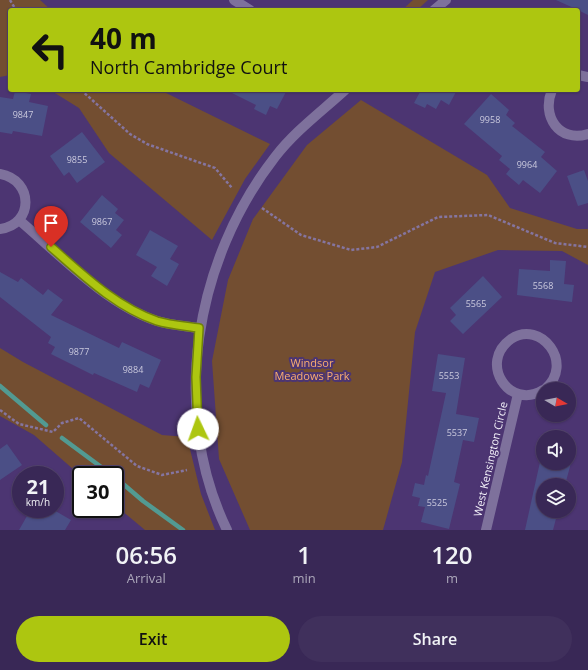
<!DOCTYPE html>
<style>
:root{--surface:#392856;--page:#40305c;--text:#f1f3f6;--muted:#aba6b9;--line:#53446c;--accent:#adc610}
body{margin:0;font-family:"Open Sans",sans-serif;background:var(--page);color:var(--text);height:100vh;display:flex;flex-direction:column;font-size:15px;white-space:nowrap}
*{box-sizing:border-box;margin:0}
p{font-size:13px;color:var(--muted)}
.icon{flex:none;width:22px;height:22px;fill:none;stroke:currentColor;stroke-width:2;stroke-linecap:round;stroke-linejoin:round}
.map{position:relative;height:530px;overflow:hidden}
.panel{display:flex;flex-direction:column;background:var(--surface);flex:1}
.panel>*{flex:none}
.guide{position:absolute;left:8px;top:8px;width:572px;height:84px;border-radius:4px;box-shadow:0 1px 3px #0004,0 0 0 1px var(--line);background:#adc610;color:#111;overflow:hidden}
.needle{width:26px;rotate:100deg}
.fabs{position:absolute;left:536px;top:382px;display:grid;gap:8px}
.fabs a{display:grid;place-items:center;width:40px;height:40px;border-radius:50%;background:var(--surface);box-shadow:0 1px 3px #0004,0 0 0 1px var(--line);font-size:20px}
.speed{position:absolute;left:12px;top:466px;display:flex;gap:8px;font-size:20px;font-weight:700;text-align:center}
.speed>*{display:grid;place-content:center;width:52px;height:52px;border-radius:50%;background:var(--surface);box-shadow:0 1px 3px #0004,0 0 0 1px var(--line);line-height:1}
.speed small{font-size:10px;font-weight:400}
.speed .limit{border:2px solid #111;border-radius:6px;background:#fff;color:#111}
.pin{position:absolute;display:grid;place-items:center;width:34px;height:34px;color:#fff;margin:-41px -17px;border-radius:50% 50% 50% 0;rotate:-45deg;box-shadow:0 0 4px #0007}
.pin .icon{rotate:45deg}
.me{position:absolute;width:44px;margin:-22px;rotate:357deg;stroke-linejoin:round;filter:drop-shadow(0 0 3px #0008)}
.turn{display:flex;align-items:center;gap:14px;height:84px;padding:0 16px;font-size:18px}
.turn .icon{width:52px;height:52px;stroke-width:2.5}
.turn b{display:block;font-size:28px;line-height:34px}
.eta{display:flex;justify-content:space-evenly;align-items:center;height:68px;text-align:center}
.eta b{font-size:24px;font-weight:600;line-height:28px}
.button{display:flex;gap:8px;margin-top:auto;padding:8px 16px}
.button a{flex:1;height:46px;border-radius:24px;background:var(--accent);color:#111;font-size:16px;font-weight:600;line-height:46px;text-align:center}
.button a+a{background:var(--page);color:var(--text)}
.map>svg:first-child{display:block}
.green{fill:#734e31}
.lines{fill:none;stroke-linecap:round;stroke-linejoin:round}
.stream{stroke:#529a92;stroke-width:4.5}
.building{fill:#4b4f86}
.path{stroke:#8575a0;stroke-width:2.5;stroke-dasharray:3 2;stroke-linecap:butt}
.street{stroke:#7e719c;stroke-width:10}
.route-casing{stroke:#70810a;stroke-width:10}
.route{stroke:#adc610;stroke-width:7}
.labels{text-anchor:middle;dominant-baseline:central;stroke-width:4;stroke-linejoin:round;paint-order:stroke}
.number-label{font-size:9px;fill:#cac9dd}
.park-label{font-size:11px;fill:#fbae70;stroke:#4c3572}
.street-label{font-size:11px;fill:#f4f2fa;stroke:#4c3572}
</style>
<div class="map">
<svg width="588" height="530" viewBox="0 0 588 530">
<rect width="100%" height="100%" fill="#4c3572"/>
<!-- green -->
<path class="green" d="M 0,0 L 40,0 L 51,10 L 10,10 L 10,75 L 0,77 Z
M 413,0 L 428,0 L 417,10 L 402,10 Z
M 50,90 L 160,90 L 270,144 L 245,179 L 212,240 L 109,153 L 79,108 Z
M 361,100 L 487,175 L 510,208 L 577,229 L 588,229 L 588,265 L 562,251 L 498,250 L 435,272 L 415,332 L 402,462 L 383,530 L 250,530 L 219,459 L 212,361 L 228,280 L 253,219 L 307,145 Z
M 0,348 L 23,362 L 162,435 L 187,437 L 201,494 L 215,530 L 145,530 L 115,505 L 115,475 L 81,476 L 34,435 L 0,416 Z"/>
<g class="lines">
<!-- stream -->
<path class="stream" d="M 0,386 L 46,425
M 62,438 L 112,475
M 115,477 L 143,501 L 183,530"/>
</g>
<!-- building -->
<path class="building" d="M 556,0 L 588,0 L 588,15 L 578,10 Z
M 226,90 L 287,90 L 277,109 L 270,106 L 266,115 L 254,109 L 256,105 Z
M 421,90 L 457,90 L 449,105 L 441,100 L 436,109 L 427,104 L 425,108 L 414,103 Z
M 15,91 L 31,94 L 29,102 L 48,106 L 42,136 L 13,131 L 12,134 L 0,132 L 0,97 L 13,99 Z
M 491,94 L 509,110 L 506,115 L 515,123 L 512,126 L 545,152 L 541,157 L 557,171 L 540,193 L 523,180 L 519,185 L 506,174 L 510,169 L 499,160 L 502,156 L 464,124 Z
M 82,132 L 105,162 L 77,183 L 69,172 L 64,176 L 50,156 Z
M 584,170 L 588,181 L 588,203 L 578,206 L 567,176 Z
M 102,195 L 118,209 L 115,213 L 124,220 L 116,230 L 122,235 L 111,248 L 80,222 Z
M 150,230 L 178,246 L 170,259 L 179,264 L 167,286 L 151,276 L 157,267 L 136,255 Z
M 550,260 L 566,261 L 564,284 L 574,285 L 572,302 L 517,295 L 519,269 L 550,271 Z
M 0,272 L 18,282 L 21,278 L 43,295 L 48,289 L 63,300 L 51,315 L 119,348 L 122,342 L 161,360 L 149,388 L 140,384 L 137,392 L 94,373 L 93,375 L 51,354 L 55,347 L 48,343 L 51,337 L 0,297 Z
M 483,276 L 502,297 L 463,334 L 450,321 L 456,315 L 450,308 Z
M 438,354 L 465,358 L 456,414 L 479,418 L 474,442 L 463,440 L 454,482 L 460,484 L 449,529 L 421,522 L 425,507 L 418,506 L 420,498 L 412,496 L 415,483 L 424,485 L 426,475 L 428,476 L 446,393 L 432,391 Z
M 7,444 L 22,465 L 0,480 L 0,449 Z
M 540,462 L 571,463 L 565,485 L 543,485 L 543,511 L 558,511 L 553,530 L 525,530 Z
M 31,509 L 52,509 L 71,520 L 65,530 L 19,530 Z"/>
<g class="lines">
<!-- path -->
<path class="path" d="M 10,0 L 16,10
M 81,90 L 130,134 L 147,144 L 215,168 L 232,188
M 262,208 L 301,235 L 351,250 L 377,247 L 438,217 L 488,215 L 555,243 L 588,247
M 0,410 L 19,424 L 53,432 L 62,423 L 79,418 L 137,466 L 162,475 L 187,470"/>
<!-- street -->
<path class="street" d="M 234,0 L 250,10
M 434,10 L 446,0
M 578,75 L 588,77
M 552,90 C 541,116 559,143 588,134
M 0,174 C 34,180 34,225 0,229
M 19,220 C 59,254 106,304 157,321 C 170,325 186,326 199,328
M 543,390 C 509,411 478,362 511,339 C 541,319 575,364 545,389
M 227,530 C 169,410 195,260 275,157 C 295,131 321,112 345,90
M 486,530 L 518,394"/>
</g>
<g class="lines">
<!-- route casing -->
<g class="route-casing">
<path id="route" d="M 51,247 C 83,275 116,307 157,321 C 170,325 186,326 199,328 L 196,377 L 198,429"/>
</g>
<!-- route -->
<use href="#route" class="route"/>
</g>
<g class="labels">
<!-- number labels -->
<g class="number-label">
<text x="23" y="114">9847</text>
<text x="490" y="119">9958</text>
<text x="77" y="159">9855</text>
<text x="527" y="164">9964</text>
<text x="102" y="221">9867</text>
<text x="543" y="285">5568</text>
<text x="476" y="303">5565</text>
<text x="79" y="351">9877</text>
<text x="133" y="369">9884</text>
<text x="449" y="375">5553</text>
<text x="457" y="432">5537</text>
<text x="437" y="502">5525</text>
</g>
<!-- park labels -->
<g class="park-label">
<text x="312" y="362">Windsor<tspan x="312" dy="13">Meadows Park</tspan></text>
</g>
<!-- street labels -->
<g class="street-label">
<text transform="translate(490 459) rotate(-77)">West Kensington Circle</text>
</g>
</g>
</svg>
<div class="fabs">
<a><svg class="needle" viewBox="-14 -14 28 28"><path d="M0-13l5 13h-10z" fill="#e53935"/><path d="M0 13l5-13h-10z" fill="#aba6b9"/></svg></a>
<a><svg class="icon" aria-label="sound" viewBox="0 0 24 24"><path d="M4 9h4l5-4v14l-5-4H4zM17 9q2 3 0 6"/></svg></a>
<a><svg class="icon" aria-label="layers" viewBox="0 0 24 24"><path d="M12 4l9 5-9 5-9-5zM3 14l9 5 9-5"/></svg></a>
</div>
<div class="speed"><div>21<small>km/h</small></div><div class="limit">30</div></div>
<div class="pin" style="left:51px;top:247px;background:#d93025"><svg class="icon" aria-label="arrive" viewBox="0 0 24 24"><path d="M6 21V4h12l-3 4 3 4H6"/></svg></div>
<svg class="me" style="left:198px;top:429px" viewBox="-20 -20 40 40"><circle r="19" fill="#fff"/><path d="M0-13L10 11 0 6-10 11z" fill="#adc610"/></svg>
<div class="guide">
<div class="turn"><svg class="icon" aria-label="left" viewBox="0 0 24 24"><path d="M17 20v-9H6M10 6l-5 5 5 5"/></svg><div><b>40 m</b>North Cambridge Court</div></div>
</div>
</div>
<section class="panel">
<div class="eta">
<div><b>06:56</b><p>Arrival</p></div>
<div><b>1</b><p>min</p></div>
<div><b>120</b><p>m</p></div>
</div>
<div class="button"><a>Exit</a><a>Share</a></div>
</section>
